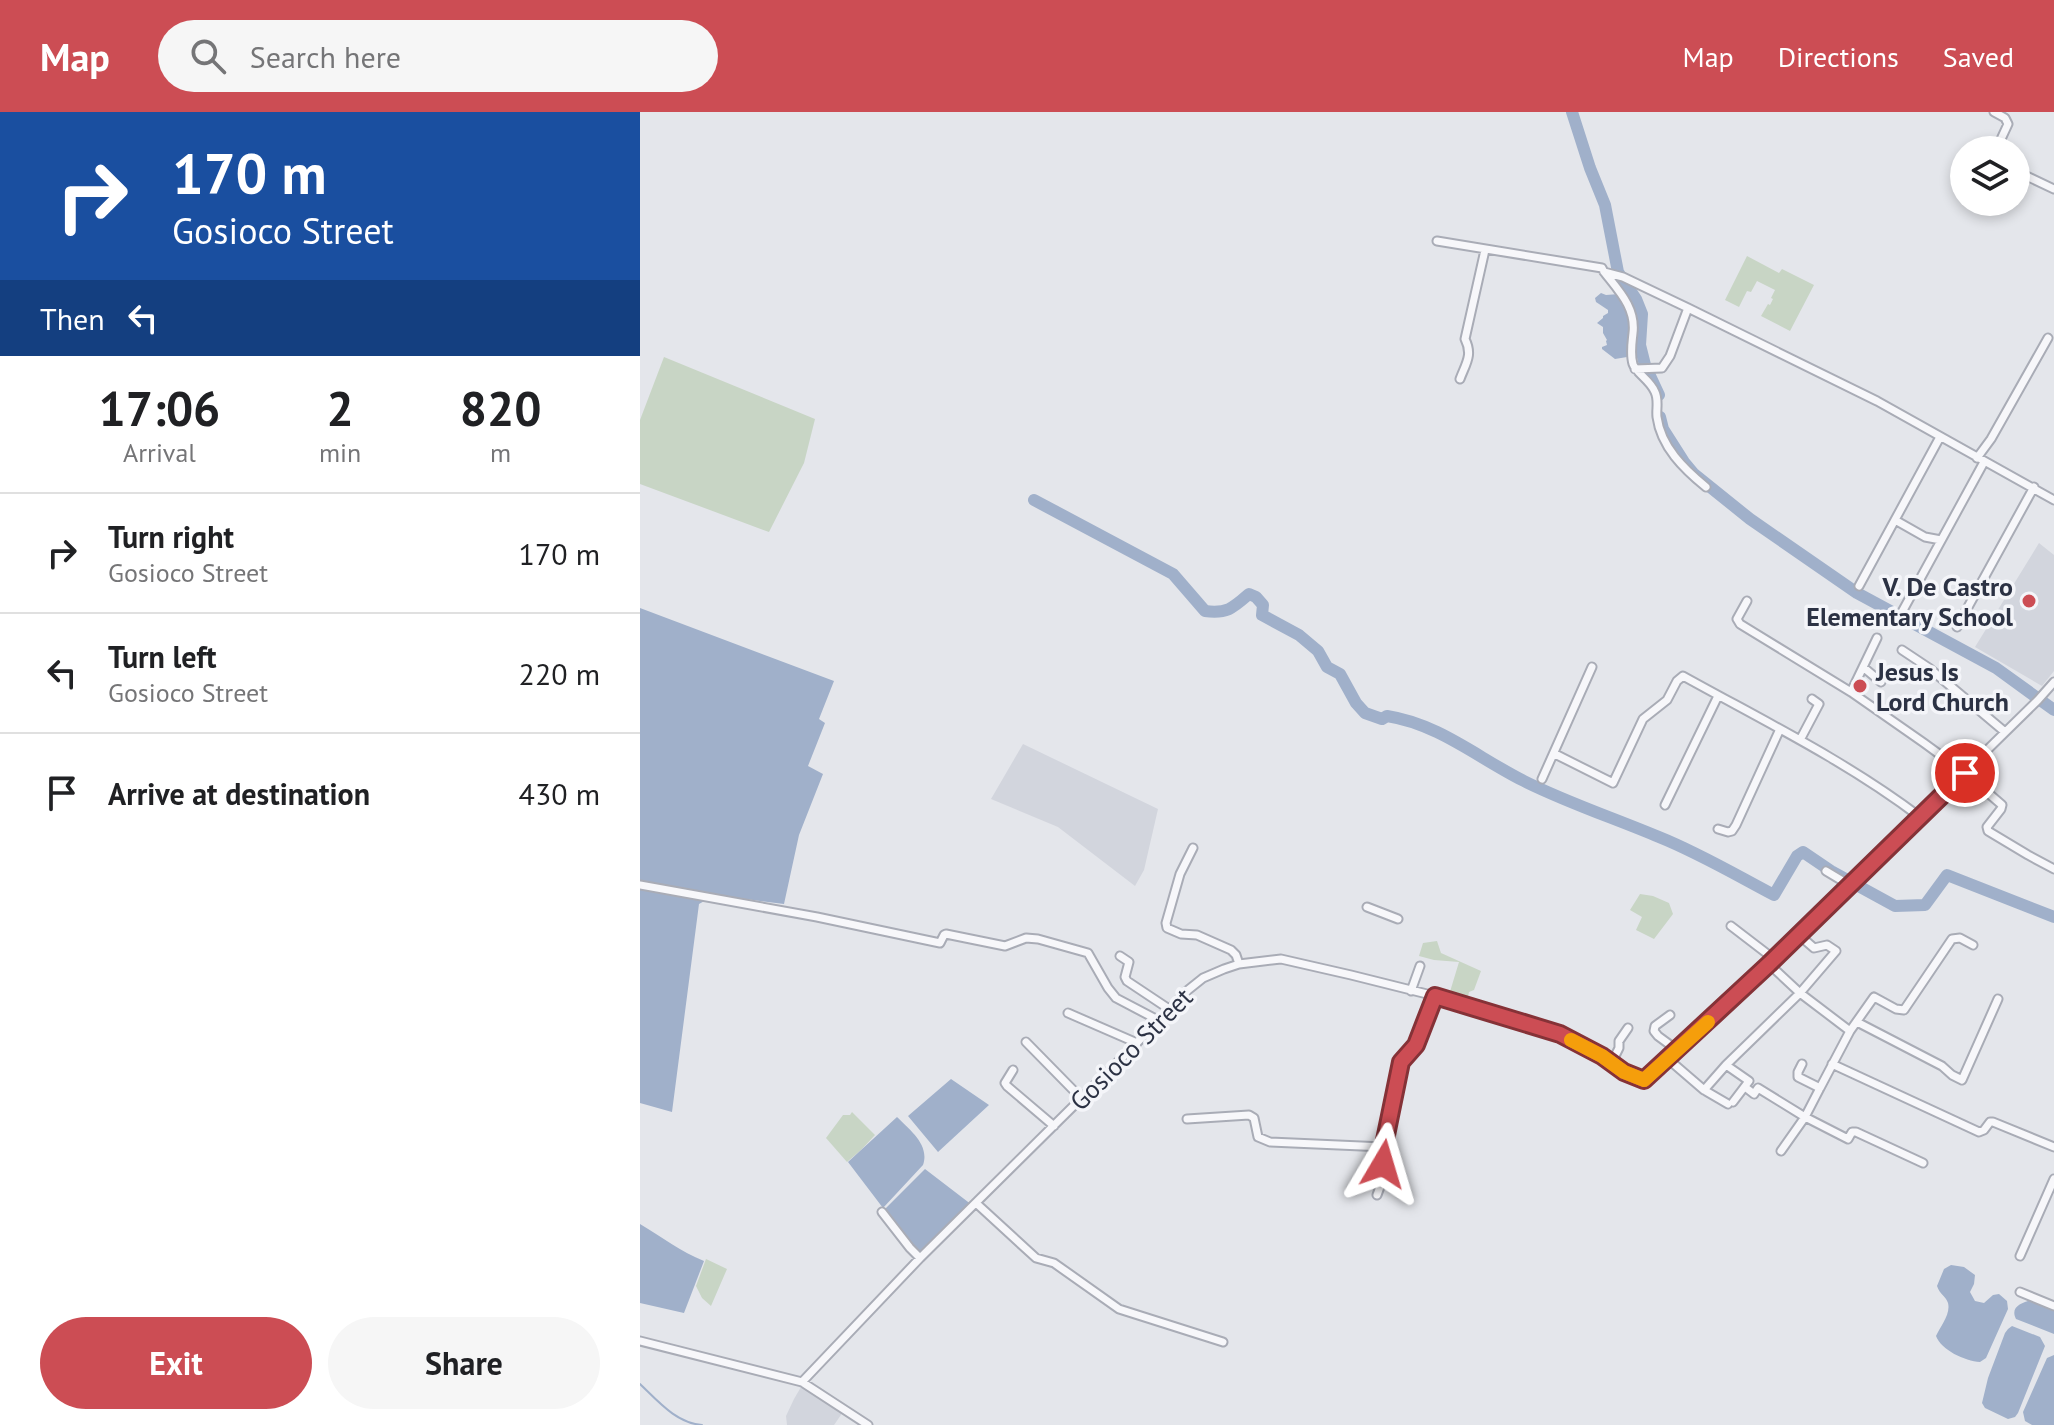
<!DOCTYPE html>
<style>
:root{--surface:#fff;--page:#f6f6f6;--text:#202124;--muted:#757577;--line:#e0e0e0;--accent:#cc4d54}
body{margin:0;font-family:"PT Sans",sans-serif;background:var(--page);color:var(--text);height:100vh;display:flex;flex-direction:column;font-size:30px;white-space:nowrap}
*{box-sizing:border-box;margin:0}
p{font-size:26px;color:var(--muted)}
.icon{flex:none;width:44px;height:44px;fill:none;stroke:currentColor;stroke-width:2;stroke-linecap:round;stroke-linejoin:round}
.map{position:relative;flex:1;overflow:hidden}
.side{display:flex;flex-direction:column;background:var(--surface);width:640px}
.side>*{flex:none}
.banner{background:#1a4fa0;color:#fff;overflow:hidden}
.controls{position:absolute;left:1310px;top:24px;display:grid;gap:16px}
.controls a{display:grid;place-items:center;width:80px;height:80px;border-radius:50%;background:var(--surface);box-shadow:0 4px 12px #0003;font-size:40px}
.pin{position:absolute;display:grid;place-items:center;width:68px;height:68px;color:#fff;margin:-34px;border:4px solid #fff;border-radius:50%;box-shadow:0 2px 8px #0007}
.me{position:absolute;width:88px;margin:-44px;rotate:7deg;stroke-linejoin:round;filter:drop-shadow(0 0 6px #0008)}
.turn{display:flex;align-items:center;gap:28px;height:168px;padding:0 40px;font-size:36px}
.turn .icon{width:104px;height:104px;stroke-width:2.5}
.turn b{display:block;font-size:56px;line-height:68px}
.then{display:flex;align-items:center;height:76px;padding:0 40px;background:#0003;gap:16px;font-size:30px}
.eta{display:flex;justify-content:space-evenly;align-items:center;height:136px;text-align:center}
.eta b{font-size:48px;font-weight:700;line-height:56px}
.cta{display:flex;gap:16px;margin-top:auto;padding:16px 40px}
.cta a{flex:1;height:92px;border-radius:48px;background:var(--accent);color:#fff;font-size:32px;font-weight:700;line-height:92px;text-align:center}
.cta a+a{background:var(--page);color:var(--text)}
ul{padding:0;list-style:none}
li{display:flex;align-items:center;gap:24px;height:120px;padding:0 40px;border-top:2px solid var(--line)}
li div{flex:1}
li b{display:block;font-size:30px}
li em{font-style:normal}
header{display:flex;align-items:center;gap:48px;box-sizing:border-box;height:112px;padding:0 40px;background:var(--accent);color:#fff}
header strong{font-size:38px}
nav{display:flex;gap:44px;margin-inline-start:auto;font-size:28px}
.search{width:560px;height:72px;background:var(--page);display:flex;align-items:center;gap:20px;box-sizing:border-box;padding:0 28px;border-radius:44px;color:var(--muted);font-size:30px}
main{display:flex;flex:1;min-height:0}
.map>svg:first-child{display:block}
.built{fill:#d2d5dd}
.green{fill:#c8d5c5}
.water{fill:#a0b0ca}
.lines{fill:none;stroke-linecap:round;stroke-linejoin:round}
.stream{stroke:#a0b0ca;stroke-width:2}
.river{stroke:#a0b0ca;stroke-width:12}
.minor-casing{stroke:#a9acb6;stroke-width:11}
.minor{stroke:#f7f7fa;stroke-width:7}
.route-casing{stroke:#853237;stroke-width:20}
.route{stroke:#cc4d54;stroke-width:14}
.slow{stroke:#f59e0b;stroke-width:14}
.poi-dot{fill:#cc4d54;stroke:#f4f5f9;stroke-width:3}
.labels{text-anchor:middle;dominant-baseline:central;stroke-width:7;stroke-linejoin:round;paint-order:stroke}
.poi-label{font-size:26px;font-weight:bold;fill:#2c3244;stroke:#f4f5f9;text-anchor:end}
.street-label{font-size:26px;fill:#2c3244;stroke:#f4f5f9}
</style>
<header>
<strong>Map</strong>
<div class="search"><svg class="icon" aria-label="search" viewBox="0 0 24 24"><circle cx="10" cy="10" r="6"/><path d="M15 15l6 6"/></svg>Search here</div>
<nav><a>Map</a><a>Directions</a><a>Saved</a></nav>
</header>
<main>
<section class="side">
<div class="banner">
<div class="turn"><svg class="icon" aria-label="right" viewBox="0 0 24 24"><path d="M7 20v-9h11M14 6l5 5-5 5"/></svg><div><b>170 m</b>Gosioco Street</div></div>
<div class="then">Then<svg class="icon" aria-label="left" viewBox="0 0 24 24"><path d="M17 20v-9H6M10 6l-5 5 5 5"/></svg></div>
</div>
<div class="eta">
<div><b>17:06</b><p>Arrival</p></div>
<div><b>2</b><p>min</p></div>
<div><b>820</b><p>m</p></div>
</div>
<ul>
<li><svg class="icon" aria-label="right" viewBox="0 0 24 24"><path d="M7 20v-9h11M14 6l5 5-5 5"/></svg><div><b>Turn right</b><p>Gosioco Street</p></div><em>170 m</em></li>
<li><svg class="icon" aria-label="left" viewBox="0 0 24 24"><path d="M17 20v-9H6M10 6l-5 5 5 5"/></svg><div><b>Turn left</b><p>Gosioco Street</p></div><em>220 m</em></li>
<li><svg class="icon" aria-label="arrive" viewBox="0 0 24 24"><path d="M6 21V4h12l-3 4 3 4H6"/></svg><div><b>Arrive at destination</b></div><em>430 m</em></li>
</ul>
<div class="cta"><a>Exit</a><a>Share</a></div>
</section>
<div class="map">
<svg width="1414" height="1313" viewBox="0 0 1414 1313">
<rect width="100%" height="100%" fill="#e4e6eb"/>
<!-- built -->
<path class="built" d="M 1399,431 L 1414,443 L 1414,559 L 1402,574 L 1335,535 Z
M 383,632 L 518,697 L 504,758 L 495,774 L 418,715 L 351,687 Z
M 161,1275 L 203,1300 L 194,1313 L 147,1313 L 146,1304 L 154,1287 Z"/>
<!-- green -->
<path class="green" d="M 1107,144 L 1139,161 L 1142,157 L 1174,173 L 1150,219 L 1121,204 L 1128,192 L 1130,193 L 1133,187 L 1131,186 L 1135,178 L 1117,169 L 1111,180 L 1107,179 L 1099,195 L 1085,188 Z
M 24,245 L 175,307 L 164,351 L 129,420 L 0,372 L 0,308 Z
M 1000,782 L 1013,784 L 1029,791 L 1033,802 L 1014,827 L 996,818 L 1002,805 L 990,798 Z
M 797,829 L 801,841 L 841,859 L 834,878 L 829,880 L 827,889 L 809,883 L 819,850 L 794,848 L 779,844 L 783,831 Z
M 212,1000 L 235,1023 L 221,1038 L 207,1050 L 186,1026 L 203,1003 L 210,1003 Z
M 66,1147 L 87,1157 L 71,1194 L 62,1186 L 56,1174 Z"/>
<!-- water -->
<path class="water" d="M 961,181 L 966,183 L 979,182 C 991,199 993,227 987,245 L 975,247 L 962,237 L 962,235 L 967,233 L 966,229 L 967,228 L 963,221 L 963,215 L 957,211 L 963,206 L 963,204 L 968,201 L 968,198 L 956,190 L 955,186 Z
M 0,496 L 194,569 L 179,607 L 185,611 L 168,654 L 183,662 L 159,723 L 144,792 L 75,783 L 59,792 L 32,1000 L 0,991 Z
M 311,967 L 349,993 L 298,1040 L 268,1004 Z
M 257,1005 C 270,1018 290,1033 283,1053 L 243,1096 L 208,1050 Z
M 285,1057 L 332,1093 L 279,1143 L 243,1099 Z
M 0,1112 C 22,1125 41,1140 64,1149 L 44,1201 L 0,1191 Z
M 1311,1153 L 1324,1155 L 1335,1163 L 1334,1172 L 1330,1180 L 1335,1189 L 1344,1191 L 1353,1183 L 1359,1182 L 1367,1189 L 1368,1197 L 1346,1246 L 1340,1250 C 1325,1249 1301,1238 1296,1224 C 1300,1215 1311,1202 1308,1191 C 1306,1184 1300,1183 1297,1174 L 1304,1157 Z
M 1391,1188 L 1414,1197 L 1414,1222 L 1376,1207 C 1370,1195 1381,1191 1391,1188 Z
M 1372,1214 L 1400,1225 L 1405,1234 L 1378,1301 L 1375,1305 L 1368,1307 L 1345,1296 L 1342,1291 L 1348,1266 L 1365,1221 L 1368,1217 Z
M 1414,1243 L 1414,1313 L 1392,1313 L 1385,1309 L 1383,1300 L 1407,1246 Z"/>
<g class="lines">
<!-- stream -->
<path class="stream" d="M 0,1272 C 18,1289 36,1311 62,1313"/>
<!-- river -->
<path class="river" d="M 932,0 L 950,56 L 965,93 L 978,160 L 996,187 L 1002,202 L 1000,233 L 1005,253 L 1019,283
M 1020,305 L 1023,317 L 1044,350 L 1054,362 L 1110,407 L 1217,481 L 1356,556 L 1414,598
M 394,388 L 533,462 L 565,499 C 587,502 593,496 609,482 L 616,485 L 623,493 L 622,503 L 659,523 L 678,539 L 687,555 L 700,562 L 716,591 L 725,601 L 742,607 L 747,604 C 799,612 838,646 884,669 C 928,691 974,706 1019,725 C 1059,741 1096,763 1134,783 L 1157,744 L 1163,740 L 1191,759 L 1255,794 L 1285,793 L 1307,763 L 1414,805"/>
<!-- minor casing -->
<g class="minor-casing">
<path id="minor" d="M 1354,0 L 1365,6 L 1368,12 L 1356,38
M 1376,59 L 1414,77
M 797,129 L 962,156 L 964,160 L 983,165 L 1048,196 L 1237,289 L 1414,388
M 965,161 C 979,179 996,196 993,221 C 992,231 990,242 993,252 C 996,261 1010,268 1015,280 C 1019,288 1016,297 1017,305 C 1021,335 1044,357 1066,375
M 995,257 L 1022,256 L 1030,244 L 1048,196
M 820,267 C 826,251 833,243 825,227 L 845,138
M 1337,346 L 1351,327 L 1408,226
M 1255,408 L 1285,425 L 1301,428
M 1219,474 L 1300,325
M 1107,489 L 1097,507 L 1100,512 L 1211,580 L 1284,631 L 1325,661 L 1362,693 L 1361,697 L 1347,715 L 1348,719 L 1388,743 L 1414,757
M 1262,500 L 1344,350
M 1317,515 L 1394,375
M 1262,538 L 1289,556 L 1365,620
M 1223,555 L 1241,570
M 1211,580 L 1237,526
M 1160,628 L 1179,592 L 1172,587
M 915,642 L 973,671 L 1003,607 L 1027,588 L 1037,569 L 1043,564 C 1124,609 1206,649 1280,705
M 902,667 L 952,555
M 1025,693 L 1078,584
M 1078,717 L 1088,720 L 1092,719 L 1096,713 L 1140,617
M 553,736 L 540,762 L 526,811 L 527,816 L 541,822 L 557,823 L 591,838 L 596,843 L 599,852
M 1186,759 L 1211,774
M 0,773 L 177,805 L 300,831 L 304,823 L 306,822 L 365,834 L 386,826 L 398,827 L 448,841 L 468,876 L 476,886 L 518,908
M 727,795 L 758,807
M 1091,814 L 1134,847
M 480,844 L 489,850 L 485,865 L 487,869 L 529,897
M 1129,852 L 1160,881 L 1210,919
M 771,879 L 780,854
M 428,901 L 497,931
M 1030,903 L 1015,914 L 1014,919 L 1018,924 L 1037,938
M 1217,910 L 1302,954 L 1312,963 L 1322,968 L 1358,887
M 386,930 L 441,986
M 1028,947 L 1064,978 L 1086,953 L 1160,881 L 1196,839 L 1187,833 L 1174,836 L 1159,823
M 972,950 L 979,936 L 979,929 L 988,916
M 1162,952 L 1158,960 L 1158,965 L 1180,976 L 1165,1005 L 1208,1027 L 1212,1020 L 1216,1020 L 1283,1051
M 1192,952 L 1339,1020 L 1344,1018 L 1350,1010 L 1353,1010 L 1414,1035
M 1086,953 L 1109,969 L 1093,990
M 373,958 L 365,971 L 367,974 L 414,1014
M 1105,975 L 1114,982 L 1118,976 L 1165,1005 L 1141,1039
M 1180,976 L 1210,919 L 1234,885 L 1256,897 L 1264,898 L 1312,827 L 1320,826 L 1333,833
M 1064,978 L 1088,992
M 547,1007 L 609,1003 L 614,1006 L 618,1025 L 630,1030 L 744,1035 L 741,1072 L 737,1083
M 744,1035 L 761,950 L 776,933 L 795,884
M 336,1091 L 396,1146 L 414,1151 L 479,1197 L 583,1230
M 242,1100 L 270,1136 L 280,1146
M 1380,1144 L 1414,1067
M 1380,1180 L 1414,1194
M 0,1229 L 162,1270 L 228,1313
M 162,1270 L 280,1146 L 487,941 L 548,878 L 563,866 L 584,857 L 599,852 L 641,847 L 711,863 L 795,884 L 920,922 L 962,944 L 984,960 L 1004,968 L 1134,847 L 1398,588 L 1414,570"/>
</g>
<!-- minor -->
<use href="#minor" class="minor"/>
</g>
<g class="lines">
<!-- route casing -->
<g class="route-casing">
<path id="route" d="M 743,1052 L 745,1028 L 761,950 L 776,933 L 795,884 L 920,922 L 962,944 L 984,960 L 1004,968 L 1129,852 L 1325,661"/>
</g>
<!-- route -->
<use href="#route" class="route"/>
<!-- slow -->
<path class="slow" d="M 931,928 L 962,944 L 984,960 L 1004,968 L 1068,910"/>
</g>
<!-- markers -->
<g class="poi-dot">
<circle cx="1389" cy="489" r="8"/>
<circle cx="1220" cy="574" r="8"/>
</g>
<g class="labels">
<!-- poi labels -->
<g class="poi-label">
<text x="1373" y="474">V. De Castro<tspan x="1373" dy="30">Elementary School</tspan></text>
<text x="1236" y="559" text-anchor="start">Jesus Is<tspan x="1236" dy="30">Lord Church</tspan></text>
</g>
<!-- street labels -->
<g class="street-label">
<text transform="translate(491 937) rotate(-45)">Gosioco Street</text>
</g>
</g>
</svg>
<div class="controls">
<a><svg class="icon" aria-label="layers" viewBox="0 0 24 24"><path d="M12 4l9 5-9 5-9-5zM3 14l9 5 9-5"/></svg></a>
</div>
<div class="pin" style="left:1325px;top:661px;background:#d93025"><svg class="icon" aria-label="arrive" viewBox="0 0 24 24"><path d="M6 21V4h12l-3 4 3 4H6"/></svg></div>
<svg class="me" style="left:743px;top:1052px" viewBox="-20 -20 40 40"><path d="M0-17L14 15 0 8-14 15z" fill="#cc4d54" stroke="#fff" stroke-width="4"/></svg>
</div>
</main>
